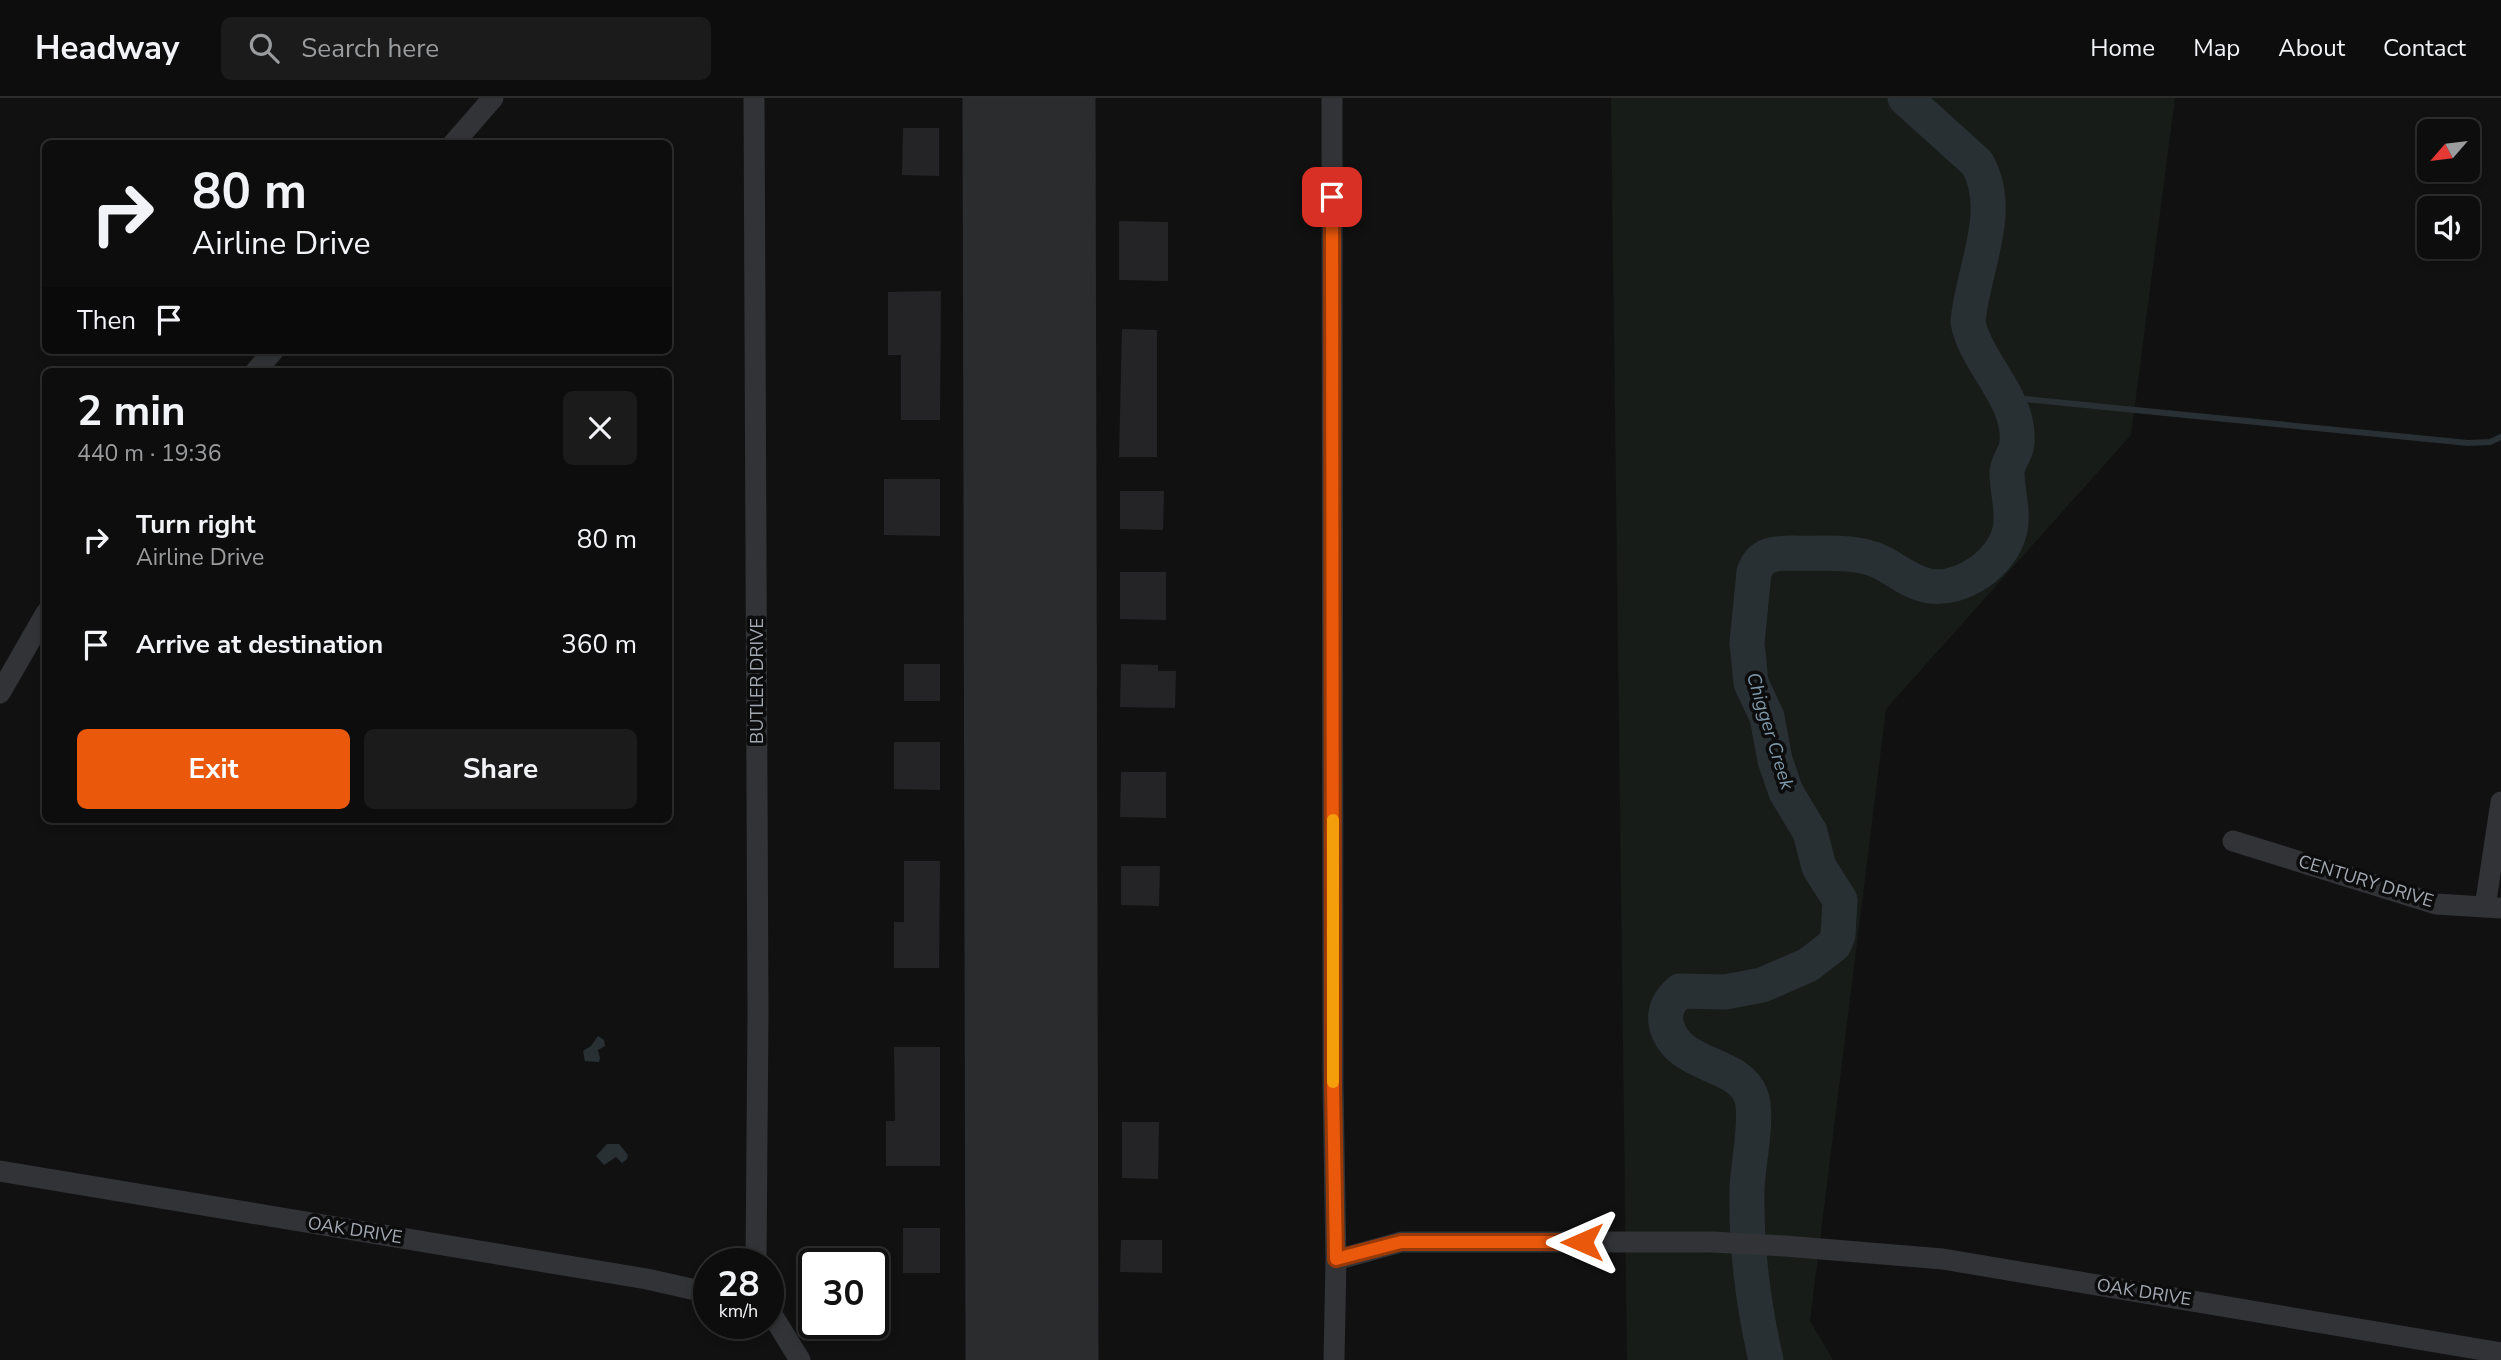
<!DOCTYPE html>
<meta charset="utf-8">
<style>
:root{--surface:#0d0d0e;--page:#1b1b1c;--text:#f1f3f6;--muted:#9a9c9e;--line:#2d2d2e;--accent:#ea580c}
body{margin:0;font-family:"Nunito Sans",sans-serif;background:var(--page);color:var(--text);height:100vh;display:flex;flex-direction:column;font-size:26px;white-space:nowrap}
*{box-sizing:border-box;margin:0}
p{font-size:23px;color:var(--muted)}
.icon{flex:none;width:38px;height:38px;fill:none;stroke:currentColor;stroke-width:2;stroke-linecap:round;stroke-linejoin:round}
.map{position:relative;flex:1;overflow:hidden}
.panel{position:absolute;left:42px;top:270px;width:630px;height:455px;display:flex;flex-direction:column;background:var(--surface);border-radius:10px;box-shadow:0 4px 10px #0003,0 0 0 2px var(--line)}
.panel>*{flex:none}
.top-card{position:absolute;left:42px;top:42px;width:630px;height:214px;border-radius:10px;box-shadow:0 4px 10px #0003,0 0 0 2px var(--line);background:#0d0d0e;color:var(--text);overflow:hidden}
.needle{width:46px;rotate:242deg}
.buttons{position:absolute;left:2417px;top:21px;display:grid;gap:14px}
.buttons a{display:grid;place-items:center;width:63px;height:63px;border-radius:10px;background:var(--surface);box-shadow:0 4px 10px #0003,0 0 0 2px var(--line);font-size:35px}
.speed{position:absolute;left:693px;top:1150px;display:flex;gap:14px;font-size:35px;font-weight:700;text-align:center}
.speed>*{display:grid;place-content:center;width:91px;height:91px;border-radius:50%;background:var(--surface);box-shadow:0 4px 10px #0003,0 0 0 2px var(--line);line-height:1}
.speed small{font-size:18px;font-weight:400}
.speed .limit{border:4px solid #111;border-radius:10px;background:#fff;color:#111}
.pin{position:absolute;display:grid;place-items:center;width:60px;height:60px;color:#fff;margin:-30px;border-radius:14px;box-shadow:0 4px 10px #0006}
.me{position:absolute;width:77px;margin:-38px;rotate:270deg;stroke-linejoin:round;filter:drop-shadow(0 0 5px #0008)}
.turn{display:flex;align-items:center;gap:24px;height:147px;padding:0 35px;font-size:32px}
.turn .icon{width:91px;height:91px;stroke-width:2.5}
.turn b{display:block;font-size:49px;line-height:60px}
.then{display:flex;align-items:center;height:66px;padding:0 35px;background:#0003;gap:14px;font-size:26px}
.round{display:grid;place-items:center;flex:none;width:74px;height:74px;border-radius:10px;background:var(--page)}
.headline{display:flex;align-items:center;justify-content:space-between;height:119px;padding:0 35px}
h1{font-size:42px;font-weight:700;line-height:52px}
.button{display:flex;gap:14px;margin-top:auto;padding:14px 35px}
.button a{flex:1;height:80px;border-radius:10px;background:var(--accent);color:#fff;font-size:28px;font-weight:700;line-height:80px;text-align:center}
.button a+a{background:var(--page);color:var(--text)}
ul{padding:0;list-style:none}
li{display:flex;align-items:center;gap:21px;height:105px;padding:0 35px}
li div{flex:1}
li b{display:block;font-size:26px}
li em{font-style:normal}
header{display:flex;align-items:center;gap:42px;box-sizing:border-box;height:98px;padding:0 35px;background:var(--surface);border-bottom:2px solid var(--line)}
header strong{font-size:33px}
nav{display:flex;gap:38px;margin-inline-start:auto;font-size:24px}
.search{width:490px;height:63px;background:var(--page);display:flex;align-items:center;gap:18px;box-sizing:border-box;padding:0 24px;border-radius:10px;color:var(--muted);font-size:26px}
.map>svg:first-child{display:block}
.green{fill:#171c18}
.water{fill:#283034}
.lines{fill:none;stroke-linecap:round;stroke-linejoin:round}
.stream{stroke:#283034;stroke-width:6}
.river{stroke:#283034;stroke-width:35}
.runway{stroke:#2b2c2e;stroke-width:133}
.building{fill:#242426}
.street{stroke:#323336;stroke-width:21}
.route-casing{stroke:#983908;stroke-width:18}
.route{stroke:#ea580c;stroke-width:12}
.slow{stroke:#f59e0b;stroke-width:12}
.labels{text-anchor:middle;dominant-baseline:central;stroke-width:7;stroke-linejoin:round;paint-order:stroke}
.street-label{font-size:18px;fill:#a3a9b1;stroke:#0c0c0d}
.water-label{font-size:19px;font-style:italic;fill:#7d98a9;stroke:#0c0c0d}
</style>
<header>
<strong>Headway</strong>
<div class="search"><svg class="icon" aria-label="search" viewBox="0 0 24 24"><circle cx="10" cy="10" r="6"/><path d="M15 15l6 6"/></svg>Search here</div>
<nav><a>Home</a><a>Map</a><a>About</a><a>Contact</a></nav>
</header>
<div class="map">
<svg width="2501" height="1262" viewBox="0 0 2501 1262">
<rect width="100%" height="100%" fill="#111112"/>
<!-- green -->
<path class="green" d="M 1611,0 L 2175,0 L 2131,337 L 1886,611 L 1810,1223 L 1833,1262 L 1627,1262 Z"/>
<!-- water -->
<path class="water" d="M 598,938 L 604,942 L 605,948 L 598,952 L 600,960 L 599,964 L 585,963 L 583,953 L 591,948 Z
M 607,1046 L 619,1046 L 628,1057 L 627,1061 L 622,1065 L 616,1059 L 604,1067 L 596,1058 Z"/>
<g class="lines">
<!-- stream -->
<path class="stream" d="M 2005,299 L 2468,345 L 2490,344 L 2501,339"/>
<!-- river -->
<path class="river" d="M 1766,1262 C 1753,1206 1746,1151 1747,1093 C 1747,1069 1759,1020 1751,998 C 1738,962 1676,971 1666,925 C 1664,911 1670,902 1680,893 L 1725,894 L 1762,887 L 1808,867 L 1834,847 L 1838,837 L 1840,802 L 1819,769 L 1810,734 L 1786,694 L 1775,662 L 1767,619 L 1751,585 L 1747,545 L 1754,474 C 1761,455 1776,455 1793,455 C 1816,456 1844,453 1867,459 C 1889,464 1906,484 1929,488 C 1963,493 2002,465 2010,432 C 2014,414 2007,393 2007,374 C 2008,363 2016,356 2017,345 C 2021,300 1976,266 1968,224 C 1972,173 2005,113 1977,65 L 1905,0"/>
<!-- runway -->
<path class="runway" d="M 1029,0 L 1032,1262"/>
</g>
<!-- building -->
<path class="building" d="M 903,30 L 939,30 L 939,78 L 902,77 Z
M 1119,123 L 1168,124 L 1168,183 L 1119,182 Z
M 941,193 L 940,322 L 901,322 L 901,257 L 888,257 L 888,194 Z
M 1122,231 L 1157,232 L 1157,359 L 1119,359 Z
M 884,381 L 940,381 L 940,438 L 884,437 Z
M 1120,393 L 1164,393 L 1163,432 L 1120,431 Z
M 1120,474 L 1166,474 L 1166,522 L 1120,521 Z
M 904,566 L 940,566 L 940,603 L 904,603 Z
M 1121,566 L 1158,567 L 1158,573 L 1176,573 L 1175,610 L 1120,609 Z
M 894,644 L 940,644 L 940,692 L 894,691 Z
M 1121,674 L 1166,674 L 1166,720 L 1120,719 Z
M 904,763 L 940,763 L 939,870 L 894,870 L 894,824 L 904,824 Z
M 1121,768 L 1160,768 L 1159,808 L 1121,807 Z
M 894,949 L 940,949 L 940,1068 L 886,1068 L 886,1023 L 895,1023 Z
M 1122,1024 L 1159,1024 L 1158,1081 L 1122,1080 Z
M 903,1130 L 940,1130 L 940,1175 L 903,1175 Z
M 1121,1142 L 1162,1142 L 1162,1175 L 1120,1174 Z"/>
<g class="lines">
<!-- street -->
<path class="street" d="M 754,0 L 758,917 L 756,1166
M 1332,0 L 1333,988 L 1336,1162 L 1334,1262
M 453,46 L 493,0
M 256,273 L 274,252
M 0,595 L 46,515
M 2233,743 L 2436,806 L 2501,810
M 2485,809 L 2501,704
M 0,1073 L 647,1181 L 709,1195
M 1336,1162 L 1401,1144 L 1712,1144 L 1785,1148 L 1943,1161 L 2501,1255
M 768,1210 L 800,1262"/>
</g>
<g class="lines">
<!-- route casing -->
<g class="route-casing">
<path id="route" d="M 1332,99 L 1333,988 L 1336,1161 L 1401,1144 L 1582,1144"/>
</g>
<!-- route -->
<use href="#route" class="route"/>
<!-- slow -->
<path class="slow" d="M 1333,722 L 1333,984"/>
</g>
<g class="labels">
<!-- street labels -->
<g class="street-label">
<text transform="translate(757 583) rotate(-90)">BUTLER DRIVE</text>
<text transform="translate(2366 783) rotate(17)">CENTURY DRIVE</text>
<text transform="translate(355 1132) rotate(9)">OAK DRIVE</text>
<text transform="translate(2144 1194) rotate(9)">OAK DRIVE</text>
</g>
<!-- water labels -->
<g class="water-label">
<text transform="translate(1770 633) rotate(73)">Chigger Creek</text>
</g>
</g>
</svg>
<div class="buttons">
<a><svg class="needle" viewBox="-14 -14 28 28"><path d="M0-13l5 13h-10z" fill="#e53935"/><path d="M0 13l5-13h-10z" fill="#9a9c9e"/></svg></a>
<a><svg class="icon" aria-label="sound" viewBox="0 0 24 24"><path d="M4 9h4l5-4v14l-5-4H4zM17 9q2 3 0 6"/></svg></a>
</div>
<div class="speed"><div>28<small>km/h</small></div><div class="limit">30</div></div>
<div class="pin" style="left:1332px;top:99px;background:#d93025"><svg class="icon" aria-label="arrive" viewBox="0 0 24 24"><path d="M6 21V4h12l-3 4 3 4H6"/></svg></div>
<svg class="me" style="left:1582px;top:1144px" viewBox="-20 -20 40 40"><path d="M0-17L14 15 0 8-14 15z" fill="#ea580c" stroke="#fff" stroke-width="4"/></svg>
<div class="top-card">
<div class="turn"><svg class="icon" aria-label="right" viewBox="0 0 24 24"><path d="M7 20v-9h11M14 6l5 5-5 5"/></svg><div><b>80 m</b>Airline Drive</div></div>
<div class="then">Then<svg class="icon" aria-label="arrive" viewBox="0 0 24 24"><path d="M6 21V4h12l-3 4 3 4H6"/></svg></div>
</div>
<section class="panel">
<div class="headline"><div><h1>2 min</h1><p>440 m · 19:36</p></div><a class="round"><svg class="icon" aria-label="close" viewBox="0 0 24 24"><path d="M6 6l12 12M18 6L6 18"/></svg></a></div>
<ul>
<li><svg class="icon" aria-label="right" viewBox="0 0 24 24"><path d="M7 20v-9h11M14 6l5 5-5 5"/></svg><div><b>Turn right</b><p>Airline Drive</p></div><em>80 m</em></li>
<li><svg class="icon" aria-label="arrive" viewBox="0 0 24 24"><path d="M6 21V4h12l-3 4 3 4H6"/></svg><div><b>Arrive at destination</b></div><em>360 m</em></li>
</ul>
<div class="button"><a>Exit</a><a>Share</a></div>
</section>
</div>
